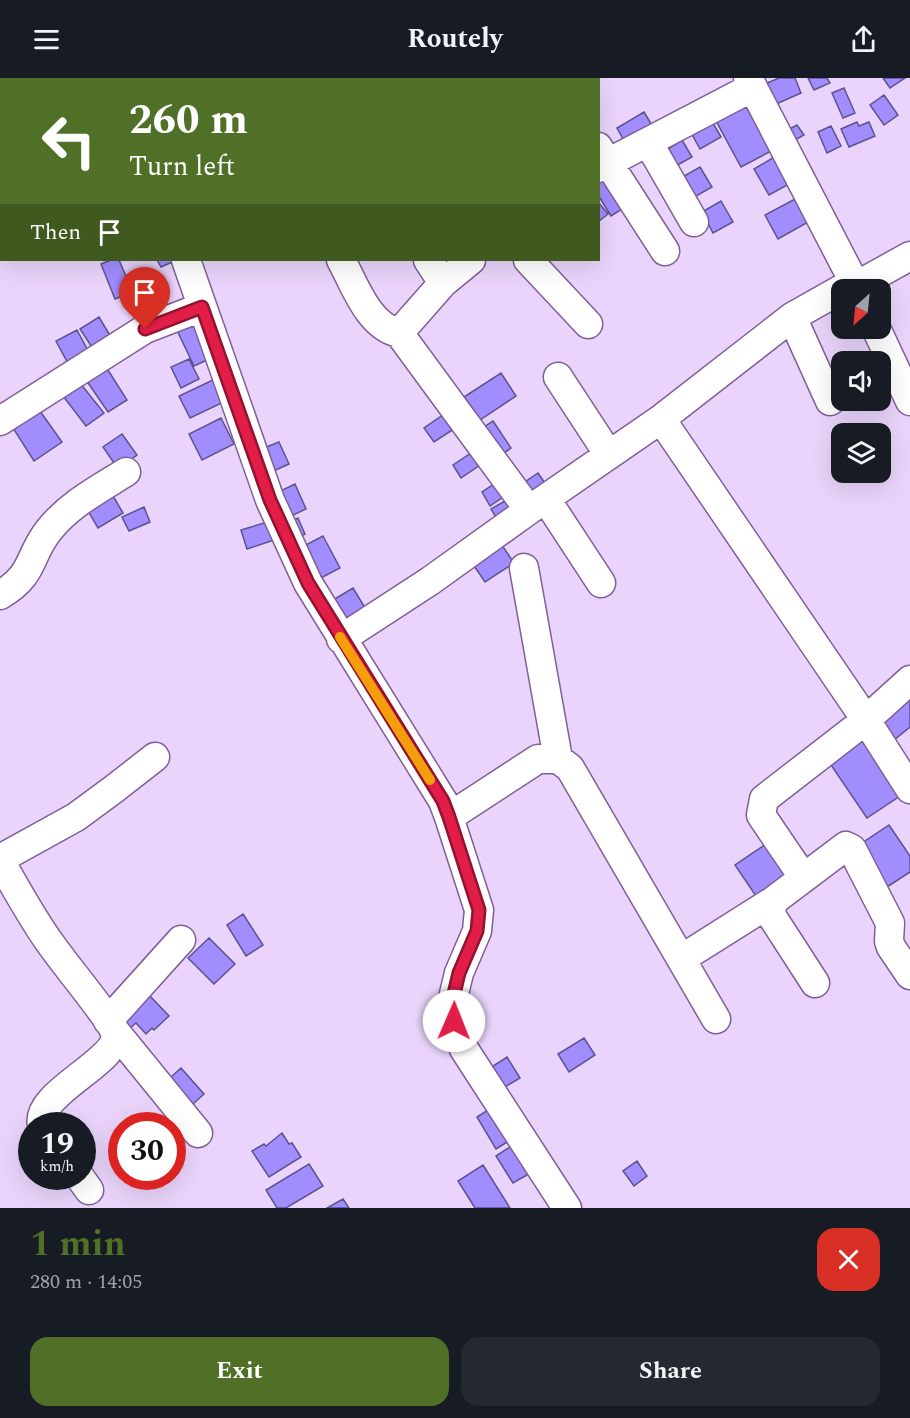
<!DOCTYPE html>
<meta charset="utf-8">
<style>
:root{--surface:#171b24;--page:#242831;--text:#f1f3f6;--muted:#9ea1a6;--accent:#507027}
body{margin:0;font-family:Spectral,serif;background:var(--page);color:var(--text);height:100vh;display:flex;flex-direction:column;font-size:22px;white-space:nowrap}
*{box-sizing:border-box;margin:0}
p{font-size:20px;color:var(--muted)}
.icon{flex:none;width:33px;height:33px;fill:none;stroke:currentColor;stroke-width:2;stroke-linecap:round;stroke-linejoin:round}
.map{position:relative;height:1130px;overflow:hidden}
.panel{display:flex;flex-direction:column;background:var(--surface);flex:1}
.panel>*{flex:none}
.hud{position:absolute;left:0px;top:0px;width:600px;height:183px;box-shadow:0 6px 24px #0002;background:#507027;color:#fff;overflow:hidden}
.needle{width:39px;rotate:207deg}
.controls{position:absolute;left:831px;top:201px;display:grid;gap:12px}
.controls a{display:grid;place-items:center;width:60px;height:60px;border-radius:12px;background:var(--surface);box-shadow:0 6px 24px #0002;font-size:30px}
.speed{position:absolute;left:18px;top:1034px;display:flex;gap:12px;font-size:30px;font-weight:700;text-align:center}
.speed>*{display:grid;place-content:center;width:78px;height:78px;border-radius:50%;background:var(--surface);box-shadow:0 6px 24px #0002;line-height:1}
.speed small{font-size:15px;font-weight:400}
.speed .limit{border:9px solid #d22;background:#fff;color:#111}
.pin{position:absolute;display:grid;place-items:center;width:51px;height:51px;color:#fff;margin:-62px -26px;border-radius:50% 50% 50% 0;rotate:-45deg;box-shadow:0 0 6px #0007}
.pin .icon{rotate:45deg}
.me{position:absolute;width:66px;margin:-33px;rotate:1deg;stroke-linejoin:round;filter:drop-shadow(0 0 4px #0008)}
.turn{display:flex;align-items:center;gap:21px;height:126px;padding:0 30px;font-size:27px}
.turn .icon{width:78px;height:78px;stroke-width:2.5}
.turn b{display:block;font-size:42px;line-height:51px}
.then{display:flex;align-items:center;height:57px;padding:0 30px;background:#0003;gap:12px;font-size:22px}
.round{display:grid;place-items:center;flex:none;width:63px;height:63px;border-radius:18px;background:var(--page)}
.summary{display:flex;align-items:center;justify-content:space-between;height:102px;padding:0 30px}
h1{font-size:36px;font-weight:700;line-height:45px;color:var(--accent)}
.action{display:flex;gap:12px;margin-top:auto;padding:12px 30px}
.action a{flex:1;height:69px;border-radius:18px;background:var(--accent);color:#fff;font-size:24px;font-weight:700;line-height:69px;text-align:center}
.action a+a{background:var(--page);color:var(--text)}
header{display:flex;justify-content:space-between;align-items:center;height:78px;padding:0 30px;background:var(--surface);font-size:27px;font-weight:700}
.map>svg:first-child{display:block}
.building{fill:#a28dff;stroke:#5c528e;stroke-width:1.5}
.lines{fill:none;stroke-linecap:round;stroke-linejoin:round}
.minor-casing{stroke:#805f98;stroke-width:31}
.minor{stroke:#fff;stroke-width:28}
.route-casing{stroke:#92132f;stroke-width:15}
.route{stroke:#e11d48;stroke-width:10}
.slow{stroke:#f59e0b;stroke-width:10}
</style>
<header><svg class="icon" aria-label="menu" viewBox="0 0 24 24"><path d="M4 6h16M4 12h16M4 18h16"/></svg>Routely<svg class="icon" aria-label="share" viewBox="0 0 24 24"><path d="M12 15V3M7 8l5-5 5 5M5 13v7h14v-7"/></svg></header>
<div class="map">
<svg width="910" height="1130" viewBox="0 0 910 1130">
<rect width="100%" height="100%" fill="#ead4fb"/>
<!-- building -->
<path class="building" d="M 779,0 L 795,0 L 801,15 L 774,27 L 765,6 Z
M 808,0 L 827,0 L 830,5 L 814,12 Z
M 883,0 L 905,0 L 890,10 Z
M 844,10 L 855,35 L 843,40 L 832,15 Z
M 884,17 L 898,37 L 884,47 L 870,27 Z
M 749,23 L 775,71 L 741,89 L 715,41 Z
M 644,34 L 656,54 L 628,70 L 617,50 Z
M 710,40 L 721,59 L 700,71 L 689,51 Z
M 857,44 L 859,48 L 869,44 L 875,58 L 849,69 L 841,51 Z
M 797,47 L 804,57 L 788,66 L 782,55 Z
M 831,48 L 841,68 L 827,75 L 818,54 Z
M 682,62 L 692,79 L 674,89 L 665,73 Z
M 776,78 L 791,105 L 769,117 L 754,91 Z
M 700,89 L 712,109 L 691,121 L 679,101 Z
M 609,96 L 627,128 L 611,138 L 598,117 L 598,101 Z
M 797,120 L 810,143 L 778,161 L 765,137 Z
M 721,123 L 733,144 L 713,155 L 702,134 Z
M 598,124 L 608,136 L 598,144 Z
M 111,182 L 119,182 L 133,214 L 115,221 L 101,186 Z
M 157,182 L 177,182 L 161,189 Z
M 193,236 L 214,279 L 194,288 L 174,246 Z
M 99,239 L 115,266 L 97,277 L 80,251 Z
M 77,252 L 92,280 L 71,291 L 56,263 Z
M 189,281 L 199,301 L 181,310 L 171,289 Z
M 106,289 L 127,322 L 108,334 L 86,302 Z
M 501,295 L 516,318 L 480,342 L 464,319 Z
M 215,301 L 226,323 L 190,340 L 179,318 Z
M 80,305 L 104,335 L 86,348 L 63,318 Z
M 450,332 L 460,347 L 434,364 L 424,350 Z
M 40,333 L 62,364 L 34,383 L 13,350 Z
M 221,340 L 234,366 L 202,382 L 189,356 Z
M 493,343 L 511,370 L 500,378 L 481,351 Z
M 122,356 L 137,377 L 118,391 L 103,369 Z
M 279,364 L 289,386 L 269,395 L 259,372 Z
M 474,373 L 483,385 L 461,400 L 453,387 Z
M 538,395 L 549,411 L 532,422 L 522,406 Z
M 497,404 L 506,417 L 490,428 L 482,414 Z
M 295,406 L 306,431 L 287,440 L 276,415 Z
M 109,411 L 123,435 L 98,450 L 84,426 Z
M 512,419 L 520,432 L 499,444 L 491,431 Z
M 144,429 L 150,444 L 129,453 L 122,439 Z
M 298,440 L 305,456 L 296,460 L 289,445 Z
M 274,442 L 280,460 L 247,471 L 241,452 Z
M 323,458 L 340,490 L 317,502 L 300,470 Z
M 497,460 L 514,485 L 485,504 L 468,479 Z
M 353,510 L 370,538 L 345,553 L 328,525 Z
M 910,614 L 910,649 L 894,662 L 877,642 Z
M 867,658 L 906,714 L 867,740 L 829,684 Z
M 889,747 L 910,778 L 910,794 L 884,811 L 856,769 Z
M 772,762 L 797,799 L 760,824 L 735,787 Z
M 243,836 L 263,867 L 246,878 L 227,847 Z
M 209,860 L 235,886 L 214,906 L 188,880 Z
M 149,917 L 169,938 L 154,952 L 152,950 L 146,956 L 136,945 L 130,950 L 123,942 Z
M 584,960 L 595,977 L 569,994 L 558,976 Z
M 507,979 L 520,1000 L 500,1012 L 487,992 Z
M 181,990 L 204,1016 L 193,1026 L 170,1000 Z
M 491,1030 L 512,1061 L 496,1071 L 477,1039 Z
M 282,1055 L 289,1066 L 292,1065 L 301,1079 L 269,1099 L 252,1073 L 264,1066 L 266,1068 Z
M 516,1065 L 534,1093 L 513,1105 L 496,1078 Z
M 637,1083 L 647,1098 L 634,1108 L 623,1093 Z
M 309,1086 L 323,1108 L 286,1130 L 277,1130 L 266,1112 Z
M 483,1087 L 510,1130 L 475,1130 L 458,1103 Z
M 343,1121 L 349,1130 L 327,1130 Z"/>
<g class="lines">
<!-- minor casing -->
<g class="minor-casing">
<path id="minor" d="M 127,0 L 127,2
M 369,0 L 369,2
M 561,0 L 562,2
M 748,0 L 858,212
M 0,42 L 2,42
M 648,64 L 694,144
M 598,69 L 665,173
M 598,90 L 753,9
M 186,182 L 270,422 L 308,505 L 443,723 L 449,739 L 479,832 L 477,853 L 459,895 L 453,920 L 454,943 L 464,971 L 567,1130
M 341,182 C 355,207 368,248 399,255
M 428,182 L 443,205
M 471,182 L 443,205 L 399,255 L 529,432 L 661,341 L 792,239 L 854,204
M 528,182 L 588,246
M 856,208 L 910,178
M 792,239 L 830,323
M 876,250 L 910,323
M 558,299 L 609,377
M 661,341 L 866,642 L 910,711
M 0,343 L 145,251 L 202,229
M 546,421 L 601,505
M 524,490 L 558,681
M 0,517 C 35,497 28,478 49,452 C 70,426 99,411 126,394
M 341,561 L 430,503 L 529,432
M 449,739 L 538,681 L 558,681 L 570,690 L 716,941
M 0,781 L 76,739 L 114,711 L 155,679
M 0,783 C 16,810 32,840 50,865 C 67,889 86,911 103,935 C 107,941 113,948 115,955 C 121,983 34,1015 42,1047
M 803,799 L 761,737 L 764,721 L 866,642 L 910,602
M 681,881 L 773,823
M 815,905 L 773,840 L 771,834 L 773,823 L 846,768 L 852,771 L 890,845 L 889,863 L 891,869 L 910,897
M 108,943 L 181,862
M 115,953 L 198,1055
M 79,1098 L 89,1112"/>
</g>
<!-- minor -->
<use href="#minor" class="minor"/>
</g>
<g class="lines">
<!-- route casing -->
<g class="route-casing">
<path id="route" d="M 145,251 L 202,229 L 270,422 L 308,505 L 443,723 L 449,739 L 479,832 L 477,853 L 459,895 L 453,920 L 454,943"/>
</g>
<!-- route -->
<use href="#route" class="route"/>
<!-- slow -->
<path class="slow" d="M 340,559 L 430,702"/>
</g>
</svg>
<div class="controls">
<a><svg class="needle" viewBox="-14 -14 28 28"><path d="M0-13l5 13h-10z" fill="#e53935"/><path d="M0 13l5-13h-10z" fill="#9ea1a6"/></svg></a>
<a><svg class="icon" aria-label="sound" viewBox="0 0 24 24"><path d="M4 9h4l5-4v14l-5-4H4zM17 9q2 3 0 6"/></svg></a>
<a><svg class="icon" aria-label="layers" viewBox="0 0 24 24"><path d="M12 4l9 5-9 5-9-5zM3 14l9 5 9-5"/></svg></a>
</div>
<div class="speed"><div>19<small>km/h</small></div><div class="limit">30</div></div>
<div class="pin" style="left:145px;top:251px;background:#d93025"><svg class="icon" aria-label="arrive" viewBox="0 0 24 24"><path d="M6 21V4h12l-3 4 3 4H6"/></svg></div>
<svg class="me" style="left:454px;top:943px" viewBox="-20 -20 40 40"><circle r="19" fill="#fff"/><path d="M0-13L10 11 0 6-10 11z" fill="#e11d48"/></svg>
<div class="hud">
<div class="turn"><svg class="icon" aria-label="left" viewBox="0 0 24 24"><path d="M17 20v-9H6M10 6l-5 5 5 5"/></svg><div><b>260 m</b>Turn left</div></div>
<div class="then">Then<svg class="icon" aria-label="arrive" viewBox="0 0 24 24"><path d="M6 21V4h12l-3 4 3 4H6"/></svg></div>
</div>
</div>
<section class="panel">
<div class="summary"><div><h1>1 min</h1><p>280 m · 14:05</p></div><a class="round" style="background:#d93025;color:#fff"><svg class="icon" aria-label="close" viewBox="0 0 24 24"><path d="M6 6l12 12M18 6L6 18"/></svg></a></div>
<div class="action"><a>Exit</a><a>Share</a></div>
</section>
